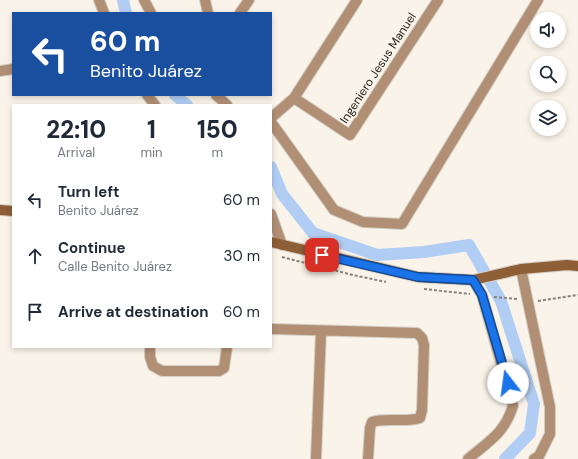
<!DOCTYPE html>
<meta charset="utf-8">
<style>
:root{--surface:#fff;--page:#f6f6f7;--text:#1f2937;--muted:#747a83}
body{margin:0;font-family:"DM Sans",sans-serif;background:var(--page);color:var(--text);height:100vh;display:flex;flex-direction:column;font-size:15px;white-space:nowrap}
*{box-sizing:border-box;margin:0}
p{font-size:13px;color:var(--muted)}
.icon{flex:none;width:22px;height:22px;fill:none;stroke:currentColor;stroke-width:2;stroke-linecap:round;stroke-linejoin:round}
.map{position:relative;flex:1;overflow:hidden}
.details{position:absolute;left:12px;top:104px;width:260px;height:244px;display:flex;flex-direction:column;background:var(--surface);border-radius:0px;box-shadow:0 2px 6px #0003}
.details>*{flex:none}
.guide{position:absolute;left:12px;top:12px;width:260px;height:84px;border-radius:0px;box-shadow:0 2px 6px #0003;background:#1a4fa0;color:#fff;overflow:hidden}
.tools{position:absolute;left:530px;top:12px;display:grid;gap:8px}
.tools a{display:grid;place-items:center;width:36px;height:36px;border-radius:50%;background:var(--surface);box-shadow:0 2px 6px #0003;font-size:20px}
.pin{position:absolute;display:grid;place-items:center;width:34px;height:34px;color:#fff;margin:-17px;border-radius:8px;box-shadow:0 2px 6px #0006}
.me{position:absolute;width:44px;margin:-22px;rotate:345deg;stroke-linejoin:round;filter:drop-shadow(0 0 3px #0008)}
.turn{display:flex;align-items:center;gap:14px;height:84px;padding:0 12px;font-size:18px}
.turn .icon{width:52px;height:52px;stroke-width:2.5}
.turn b{display:block;font-size:28px;line-height:34px}
.eta{display:flex;justify-content:space-evenly;align-items:center;height:68px;text-align:center}
.eta b{font-size:24px;font-weight:800;line-height:28px}
ul{padding:0;list-style:none}
li{display:flex;align-items:center;gap:12px;height:56px;padding:0 12px}
li div{flex:1}
li b{display:block;font-size:15px}
li em{font-style:normal}
.map>svg:first-child{display:block}
.lines{fill:none;stroke-linecap:round;stroke-linejoin:round}
.canal{stroke:#b1cdf3;stroke-width:12}
.street-casing{stroke:#d4cec5;stroke-width:12}
.secondary-casing{stroke:#d4cec5;stroke-width:12}
.path{stroke:#87837c;stroke-width:2;stroke-dasharray:3 2;stroke-linecap:butt}
.street{stroke:#b18f75;stroke-width:10}
.secondary{stroke:#8e5f36;stroke-width:10}
.route-casing{stroke:#114b97;stroke-width:10}
.route{stroke:#1a73e8;stroke-width:7}
.labels{text-anchor:middle;dominant-baseline:central;stroke-width:4;stroke-linejoin:round;paint-order:stroke}
.street-label{font-size:12px;fill:#262420;stroke:#faf3e9}
</style>
<div class="map">
<svg width="578" height="459" viewBox="0 0 578 459">
<rect width="100%" height="100%" fill="#faf3e9"/>
<g class="lines">
<!-- canal -->
<path class="canal" d="M 123,0 L 126,13
M 175,95 L 187,105
M 271,167 L 282,194 L 313,233 L 377,255 L 424,252 L 469,245 L 501,301 L 534,404 L 530,433 L 505,459"/>
<!-- street casing -->
<g class="street-casing">
<path id="street" d="M 99,0 L 104,13
M 144,0 L 151,13
M 205,0 L 208,13
M 240,13 L 249,0
M 0,71 L 13,69
M 147,95 L 155,105
M 216,95 L 227,105
M 294,98 L 350,135 L 438,0
M 271,118 L 294,98 L 357,0
M 271,122 L 334,210 L 363,222 L 402,224 L 538,0
M 271,214 L 282,245
M 521,269 L 550,407 L 550,434 L 539,456 L 534,459
M 271,329 L 417,333 L 422,338 L 424,345 L 422,410 L 420,418 C 405,423 387,417 372,422 L 370,428 L 368,459
M 150,347 L 150,357 L 153,366 L 162,371 L 219,371 L 224,368 L 227,347
M 316,459 L 321,331
M 468,459 C 489,441 504,434 513,406 L 482,295 L 473,280"/>
</g>
<!-- secondary casing -->
<g class="secondary-casing">
<path id="secondary" d="M 0,210 L 13,211
M 271,242 L 418,277 L 473,280 L 521,269 L 567,265 L 578,266"/>
</g>
<!-- path -->
<path class="path" d="M 282,257 L 353,275 L 386,282
M 424,289 L 470,294
M 494,297 L 517,299
M 538,301 L 578,295"/>
<!-- street -->
<use href="#street" class="street"/>
<!-- secondary -->
<use href="#secondary" class="secondary"/>
</g>
<g class="lines">
<!-- route casing -->
<g class="route-casing">
<path id="route" d="M 322,255 L 418,277 L 473,280 L 482,295 L 508,383"/>
</g>
<!-- route -->
<use href="#route" class="route"/>
</g>
<g class="labels">
<!-- street labels -->
<g class="street-label">
<text transform="translate(378 68) rotate(-57)">Ingeniero Jesus Manuel</text>
</g>
</g>
</svg>
<div class="tools">
<a><svg class="icon" aria-label="sound" viewBox="0 0 24 24"><path d="M4 9h4l5-4v14l-5-4H4zM17 9q2 3 0 6"/></svg></a>
<a><svg class="icon" aria-label="search" viewBox="0 0 24 24"><circle cx="10" cy="10" r="6"/><path d="M15 15l6 6"/></svg></a>
<a><svg class="icon" aria-label="layers" viewBox="0 0 24 24"><path d="M12 4l9 5-9 5-9-5zM3 14l9 5 9-5"/></svg></a>
</div>
<div class="pin" style="left:322px;top:255px;background:#d93025"><svg class="icon" aria-label="arrive" viewBox="0 0 24 24"><path d="M6 21V4h12l-3 4 3 4H6"/></svg></div>
<svg class="me" style="left:508px;top:383px" viewBox="-20 -20 40 40"><circle r="19" fill="#fff"/><path d="M0-13L10 11 0 6-10 11z" fill="#1a73e8"/></svg>
<div class="guide">
<div class="turn"><svg class="icon" aria-label="left" viewBox="0 0 24 24"><path d="M17 20v-9H6M10 6l-5 5 5 5"/></svg><div><b>60 m</b>Benito Juárez</div></div>
</div>
<section class="details">
<div class="eta">
<div><b>22:10</b><p>Arrival</p></div>
<div><b>1</b><p>min</p></div>
<div><b>150</b><p>m</p></div>
</div>
<ul>
<li><svg class="icon" aria-label="left" viewBox="0 0 24 24"><path d="M17 20v-9H6M10 6l-5 5 5 5"/></svg><div><b>Turn left</b><p>Benito Juárez</p></div><em>60 m</em></li>
<li><svg class="icon" aria-label="ahead" viewBox="0 0 24 24"><path d="M12 20V5M6 11l6-6 6 6"/></svg><div><b>Continue</b><p>Calle Benito Juárez</p></div><em>30 m</em></li>
<li><svg class="icon" aria-label="arrive" viewBox="0 0 24 24"><path d="M6 21V4h12l-3 4 3 4H6"/></svg><div><b>Arrive at destination</b></div><em>60 m</em></li>
</ul>
</section>
</div>
